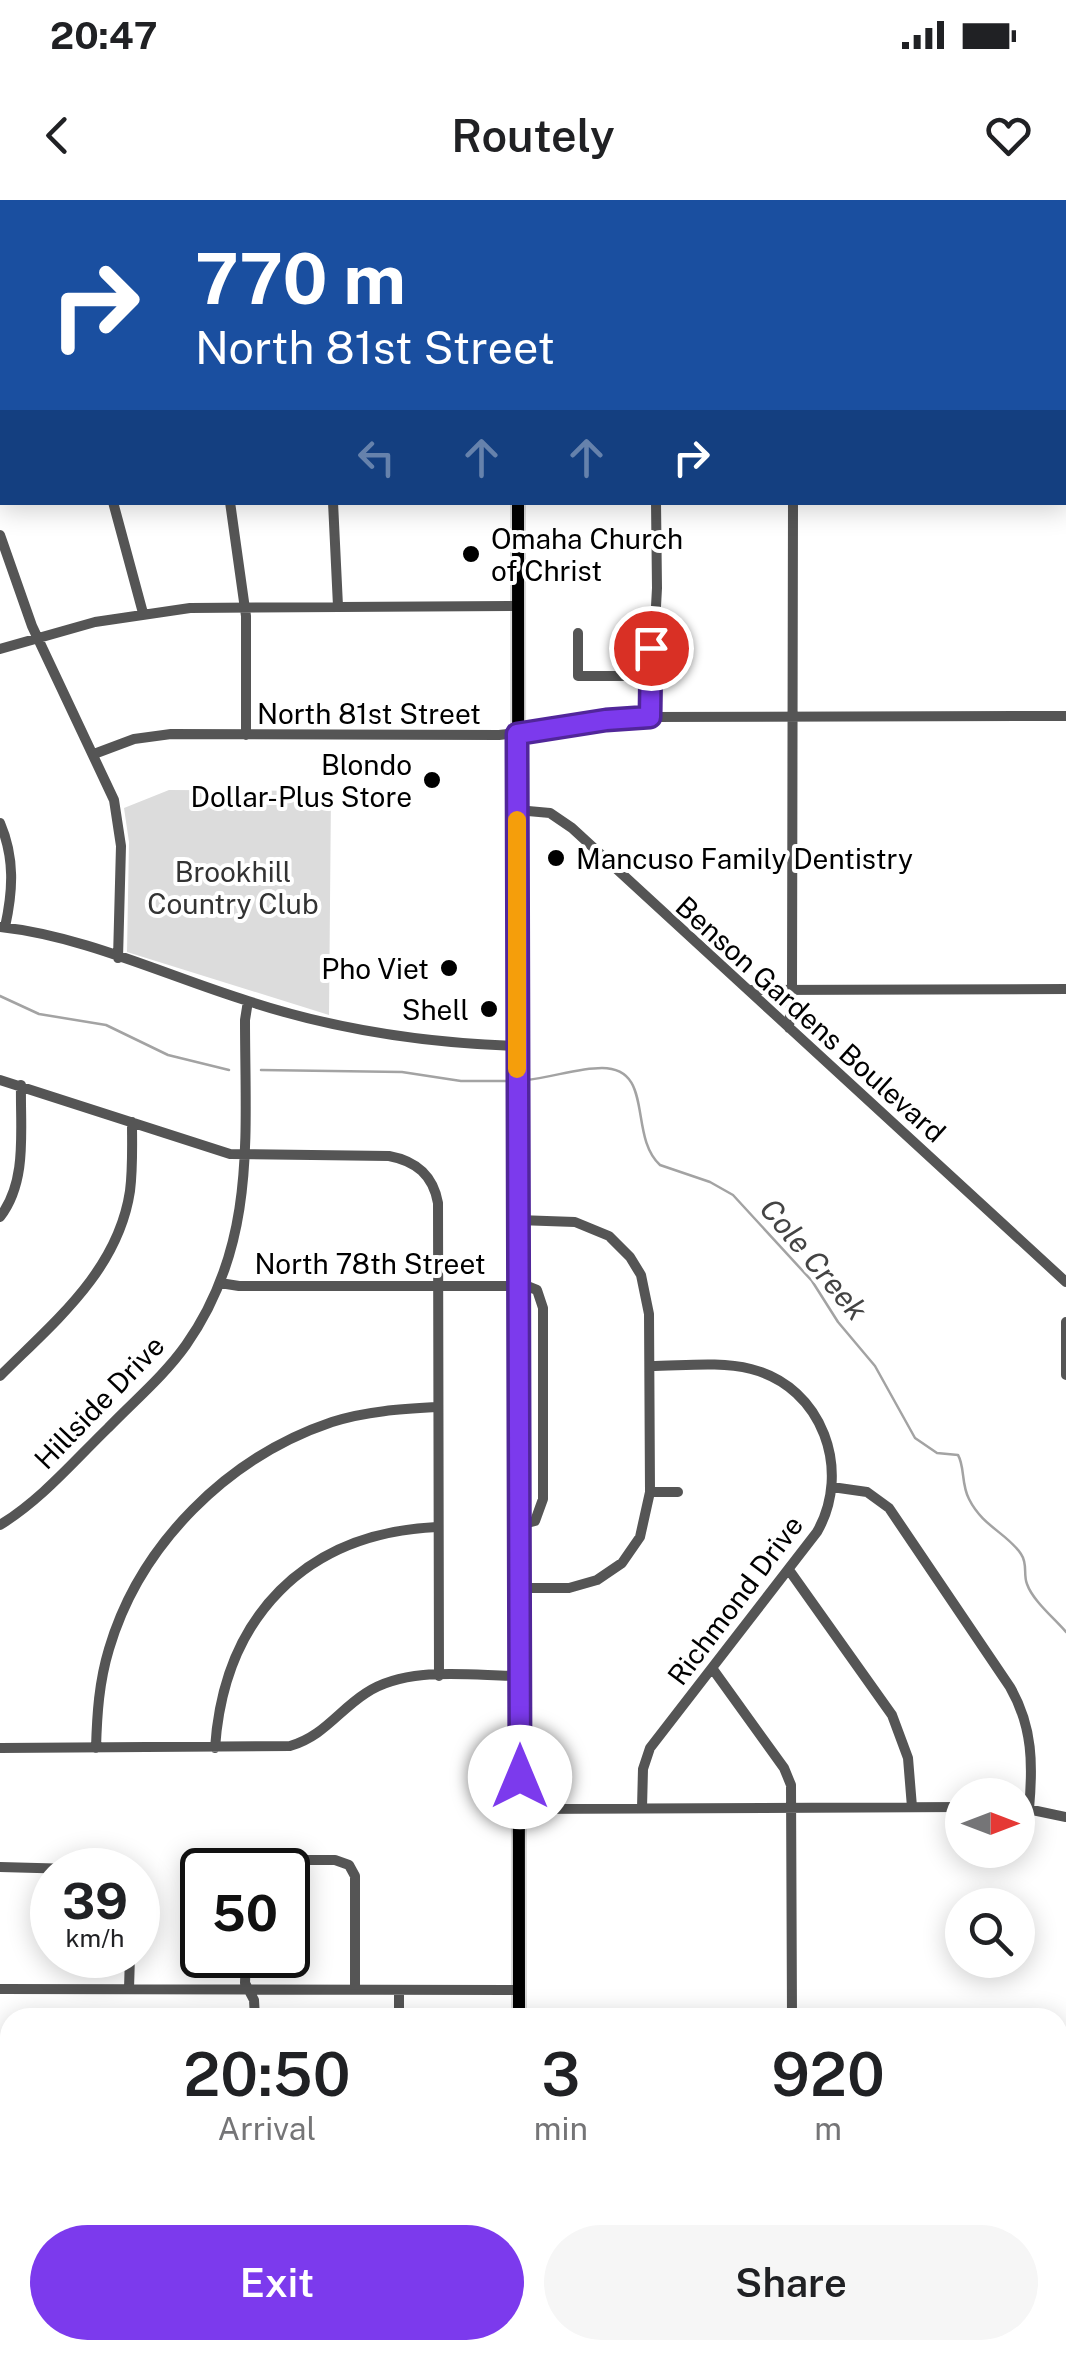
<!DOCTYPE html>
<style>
:root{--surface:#fff;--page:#f6f6f6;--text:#202124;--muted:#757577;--accent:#7c3aed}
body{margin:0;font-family:"Public Sans",sans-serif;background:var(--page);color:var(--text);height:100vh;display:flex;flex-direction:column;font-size:38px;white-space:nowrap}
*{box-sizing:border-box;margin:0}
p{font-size:32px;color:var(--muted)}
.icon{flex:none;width:55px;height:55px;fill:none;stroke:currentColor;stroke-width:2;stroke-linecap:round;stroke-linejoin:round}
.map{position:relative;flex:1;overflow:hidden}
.drawer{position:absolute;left:0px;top:1808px;width:1068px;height:352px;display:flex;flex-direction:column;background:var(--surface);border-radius:30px 30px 0 0;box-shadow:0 5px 25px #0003}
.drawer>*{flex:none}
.top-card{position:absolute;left:0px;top:0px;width:1068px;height:305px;box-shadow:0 5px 25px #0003;background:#1a4fa0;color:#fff;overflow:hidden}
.needle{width:65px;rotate:90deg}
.controls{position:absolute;left:945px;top:1578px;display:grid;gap:20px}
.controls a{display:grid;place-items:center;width:90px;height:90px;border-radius:50%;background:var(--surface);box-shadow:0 5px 25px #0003;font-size:50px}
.speed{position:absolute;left:30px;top:1648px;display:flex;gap:20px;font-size:50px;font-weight:700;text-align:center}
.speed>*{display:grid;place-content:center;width:130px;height:130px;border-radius:50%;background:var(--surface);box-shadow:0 5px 25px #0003;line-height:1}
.speed small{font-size:25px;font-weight:400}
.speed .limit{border:5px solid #111;border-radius:15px;background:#fff;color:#111}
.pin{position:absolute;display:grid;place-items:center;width:85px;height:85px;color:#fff;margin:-42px;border:5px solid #fff;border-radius:50%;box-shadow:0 2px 10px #0007}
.me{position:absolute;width:110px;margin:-55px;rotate:0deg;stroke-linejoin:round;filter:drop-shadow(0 0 8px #0008)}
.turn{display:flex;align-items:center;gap:35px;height:210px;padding:0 30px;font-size:45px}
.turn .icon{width:130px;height:130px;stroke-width:2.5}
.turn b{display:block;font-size:70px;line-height:85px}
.lanes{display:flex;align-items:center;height:95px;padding:0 30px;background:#0003;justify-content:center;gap:50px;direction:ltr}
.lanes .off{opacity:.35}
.eta{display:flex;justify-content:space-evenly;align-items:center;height:170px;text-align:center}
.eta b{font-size:60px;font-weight:600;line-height:70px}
.primary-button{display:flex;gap:20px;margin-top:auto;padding:20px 30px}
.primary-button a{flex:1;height:115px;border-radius:60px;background:var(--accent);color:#fff;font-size:40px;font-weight:600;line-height:115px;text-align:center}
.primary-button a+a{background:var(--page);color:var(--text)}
.status{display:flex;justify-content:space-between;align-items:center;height:70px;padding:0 50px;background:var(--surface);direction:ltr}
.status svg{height:28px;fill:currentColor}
header{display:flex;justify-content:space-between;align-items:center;height:130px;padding:0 30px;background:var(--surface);font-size:45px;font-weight:600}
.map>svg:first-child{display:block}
.green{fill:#dcdcdc}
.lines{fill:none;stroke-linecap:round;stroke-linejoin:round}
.stream{stroke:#a3a3a3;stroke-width:2.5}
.major-casing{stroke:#dbdbdb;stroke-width:16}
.minor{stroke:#555;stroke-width:10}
.major{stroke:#000;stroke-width:12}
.route-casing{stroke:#51269a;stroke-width:25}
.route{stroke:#7c3aed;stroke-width:18}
.slow{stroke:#f59e0b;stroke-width:18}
.poi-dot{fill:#000;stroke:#fff;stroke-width:4}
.labels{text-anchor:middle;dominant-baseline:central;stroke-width:8;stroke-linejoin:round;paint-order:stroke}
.poi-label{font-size:28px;fill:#000;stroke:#fff;text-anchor:end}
.street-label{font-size:28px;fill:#000;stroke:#fff}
.park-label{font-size:28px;fill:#333;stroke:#fff}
.water-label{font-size:30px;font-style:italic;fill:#444;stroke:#fff}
</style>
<div class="status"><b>20:47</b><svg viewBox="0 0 49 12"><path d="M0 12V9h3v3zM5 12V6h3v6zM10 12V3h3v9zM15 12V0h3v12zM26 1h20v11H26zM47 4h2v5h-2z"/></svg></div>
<header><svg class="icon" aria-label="back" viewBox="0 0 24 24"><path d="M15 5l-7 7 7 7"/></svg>Routely<svg class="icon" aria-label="heart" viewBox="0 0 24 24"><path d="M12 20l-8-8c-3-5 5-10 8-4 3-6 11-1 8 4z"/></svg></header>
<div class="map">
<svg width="1066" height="2159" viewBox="0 0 1066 2159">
<rect width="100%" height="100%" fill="#fff"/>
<!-- green -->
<path class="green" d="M 169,590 L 331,591 L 329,815 L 127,752 L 129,642 L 124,608 Z"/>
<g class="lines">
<!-- stream -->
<path class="stream" d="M 0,796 L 39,814 L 106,825 L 168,855 L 229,870
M 261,870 L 402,872 L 461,881 L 512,881
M 525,880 C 551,878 576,868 602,868 C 655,868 628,936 660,965 L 710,982 L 733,995 L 812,1081 L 838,1122 L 875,1166 L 915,1238 L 937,1253 L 958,1255 C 965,1267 961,1284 969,1299 C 983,1327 1007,1333 1021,1354 C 1028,1364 1023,1374 1027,1384 C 1033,1401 1054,1418 1066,1432"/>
<!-- major casing -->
<g class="major-casing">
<path id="major" d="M 517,0 L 517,2
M 518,302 L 519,1818
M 1058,2143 L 1066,2143
M 0,2145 L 10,2145
M 511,2150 L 511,2159
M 526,2150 L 526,2159
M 965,2159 L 1066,2158"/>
</g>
<!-- minor -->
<path class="minor" d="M 793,0 L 793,2
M 432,2 L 439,0
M 1065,73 L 1066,73
M 0,152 L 2,151
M 113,302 L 143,413
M 230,302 L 246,416 L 246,535
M 333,302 L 338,406
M 0,335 L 32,426 L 114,600 L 121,646 L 118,758
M 578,433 L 578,476 L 651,476
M 0,449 L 95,422 L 190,408 L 518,406
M 650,517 L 657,388 L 656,302
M 94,554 L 134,539 L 171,534 L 499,535 L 650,517 L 1066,516
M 517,610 L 550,613 L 572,628 L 1066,1082
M 0,623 C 15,658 13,691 5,727
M 0,727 C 84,736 167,776 248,801 C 336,830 424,843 517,846
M 750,790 L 1066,789
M 789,828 L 792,790 L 793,302
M 0,880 L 230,954 L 389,956 C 416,961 433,975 438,1003 L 439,1476
M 0,1017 C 28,981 20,929 21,885
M 518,1020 L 575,1022 L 609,1036 L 630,1057 L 641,1075 L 649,1114 L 650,1292 L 640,1337 L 622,1363 L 597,1380 L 569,1388 L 520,1388
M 220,1083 L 239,1086 L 527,1086 L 537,1090 L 543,1108 L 543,1299 L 535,1321 L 520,1325
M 1066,1122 L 1066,1175
M 0,1176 C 54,1122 118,1071 130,991 C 133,968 132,944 132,922
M 832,1287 L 867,1292 L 889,1308 L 1010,1487 C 1033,1527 1033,1565 1029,1609
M 650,1292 L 678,1292
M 0,1325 C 41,1300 73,1262 108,1228 C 134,1201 164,1176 186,1145 C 257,1044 245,936 245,820 L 248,801
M 789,1370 L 892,1515 L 908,1558 L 912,1607
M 712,1468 L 784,1568 L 791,1585 L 792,1818
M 0,1548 L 290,1546 C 324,1536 338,1511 366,1493 C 408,1465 472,1476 520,1476
M 96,1548 C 97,1514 99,1482 109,1449 C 140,1344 228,1257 332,1222 C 366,1211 402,1209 437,1207
M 215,1548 C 224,1417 305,1333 437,1327
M 1018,1607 L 1066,1617
M 642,1608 L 643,1569 L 650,1548 L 817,1332 C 852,1271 823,1187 751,1169 C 719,1161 682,1166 650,1166
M 520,1609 L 962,1607
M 0,1667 L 111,1670
M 248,1670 L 262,1660 L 335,1660 L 349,1665 L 355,1676 L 355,1789
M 246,1755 L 245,1783 L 254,1800 L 255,1818
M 0,1789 L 519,1790
M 129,1789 L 130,1755
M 399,1818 L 399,1790
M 0,1971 L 10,1971
M 792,2150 L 792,2159
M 193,2159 L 193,2150
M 1066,2159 L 1066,1841"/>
<!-- major -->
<use href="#major" class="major"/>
</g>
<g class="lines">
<!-- route casing -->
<g class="route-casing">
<path id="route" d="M 520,1577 L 517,534 L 606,520 L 650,517 L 651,448"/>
</g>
<!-- route -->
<use href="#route" class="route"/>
<!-- slow -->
<path class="slow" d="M 517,869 L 517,620"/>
</g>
<!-- markers -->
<g class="poi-dot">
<circle cx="471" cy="354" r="10"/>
<circle cx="432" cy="580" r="10"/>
<circle cx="556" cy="658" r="10"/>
<circle cx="449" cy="768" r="10"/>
<circle cx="489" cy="809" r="10"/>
</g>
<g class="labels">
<!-- poi labels -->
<g class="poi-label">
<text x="491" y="338" text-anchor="start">Omaha Church<tspan x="491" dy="32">of Christ</tspan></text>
<text x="412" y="564">Blondo<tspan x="412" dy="32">Dollar-Plus Store</tspan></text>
<text x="576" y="658" text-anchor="start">Mancuso Family Dentistry</text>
<text x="429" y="768">Pho Viet</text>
<text x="469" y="809">Shell</text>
</g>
<!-- street labels -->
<g class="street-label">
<text x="369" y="513">North 81st Street</text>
<text transform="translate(811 819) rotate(42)">Benson Gardens Boulevard</text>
<text x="370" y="1063">North 78th Street</text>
<text transform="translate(99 1202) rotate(-46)">Hillside Drive</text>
<text transform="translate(735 1400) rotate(-53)">Richmond Drive</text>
</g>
<!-- park labels -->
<g class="park-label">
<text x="233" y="671">Brookhill<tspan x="233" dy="32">Country Club</tspan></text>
</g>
<!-- water labels -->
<g class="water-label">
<text transform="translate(814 1059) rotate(50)">Cole Creek</text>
</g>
</g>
</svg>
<div class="controls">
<a><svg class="needle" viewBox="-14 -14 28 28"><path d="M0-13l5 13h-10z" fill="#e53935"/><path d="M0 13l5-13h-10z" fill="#757577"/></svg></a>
<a><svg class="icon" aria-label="search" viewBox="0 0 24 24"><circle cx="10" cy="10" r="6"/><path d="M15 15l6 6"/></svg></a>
</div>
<div class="speed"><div>39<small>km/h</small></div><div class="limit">50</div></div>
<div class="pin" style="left:651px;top:448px;background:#d93025"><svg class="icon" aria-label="arrive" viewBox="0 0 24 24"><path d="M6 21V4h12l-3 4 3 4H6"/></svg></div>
<svg class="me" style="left:520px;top:1577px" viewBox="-20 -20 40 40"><circle r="19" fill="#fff"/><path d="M0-13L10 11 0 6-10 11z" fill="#7c3aed"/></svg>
<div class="top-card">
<div class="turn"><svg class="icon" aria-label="right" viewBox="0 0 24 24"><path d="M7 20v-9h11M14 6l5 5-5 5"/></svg><div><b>770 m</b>North 81st Street</div></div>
<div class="lanes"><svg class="icon off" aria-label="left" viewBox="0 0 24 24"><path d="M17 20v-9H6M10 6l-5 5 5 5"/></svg><svg class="icon off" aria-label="ahead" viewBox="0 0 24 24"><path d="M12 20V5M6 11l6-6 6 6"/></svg><svg class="icon off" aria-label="ahead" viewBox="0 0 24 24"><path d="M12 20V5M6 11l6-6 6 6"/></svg><svg class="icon" aria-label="right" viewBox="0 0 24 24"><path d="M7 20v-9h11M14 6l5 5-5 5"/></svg></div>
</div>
<section class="drawer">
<div class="eta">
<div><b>20:50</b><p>Arrival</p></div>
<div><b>3</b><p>min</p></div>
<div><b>920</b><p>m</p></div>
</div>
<div class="primary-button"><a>Exit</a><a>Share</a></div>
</section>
</div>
